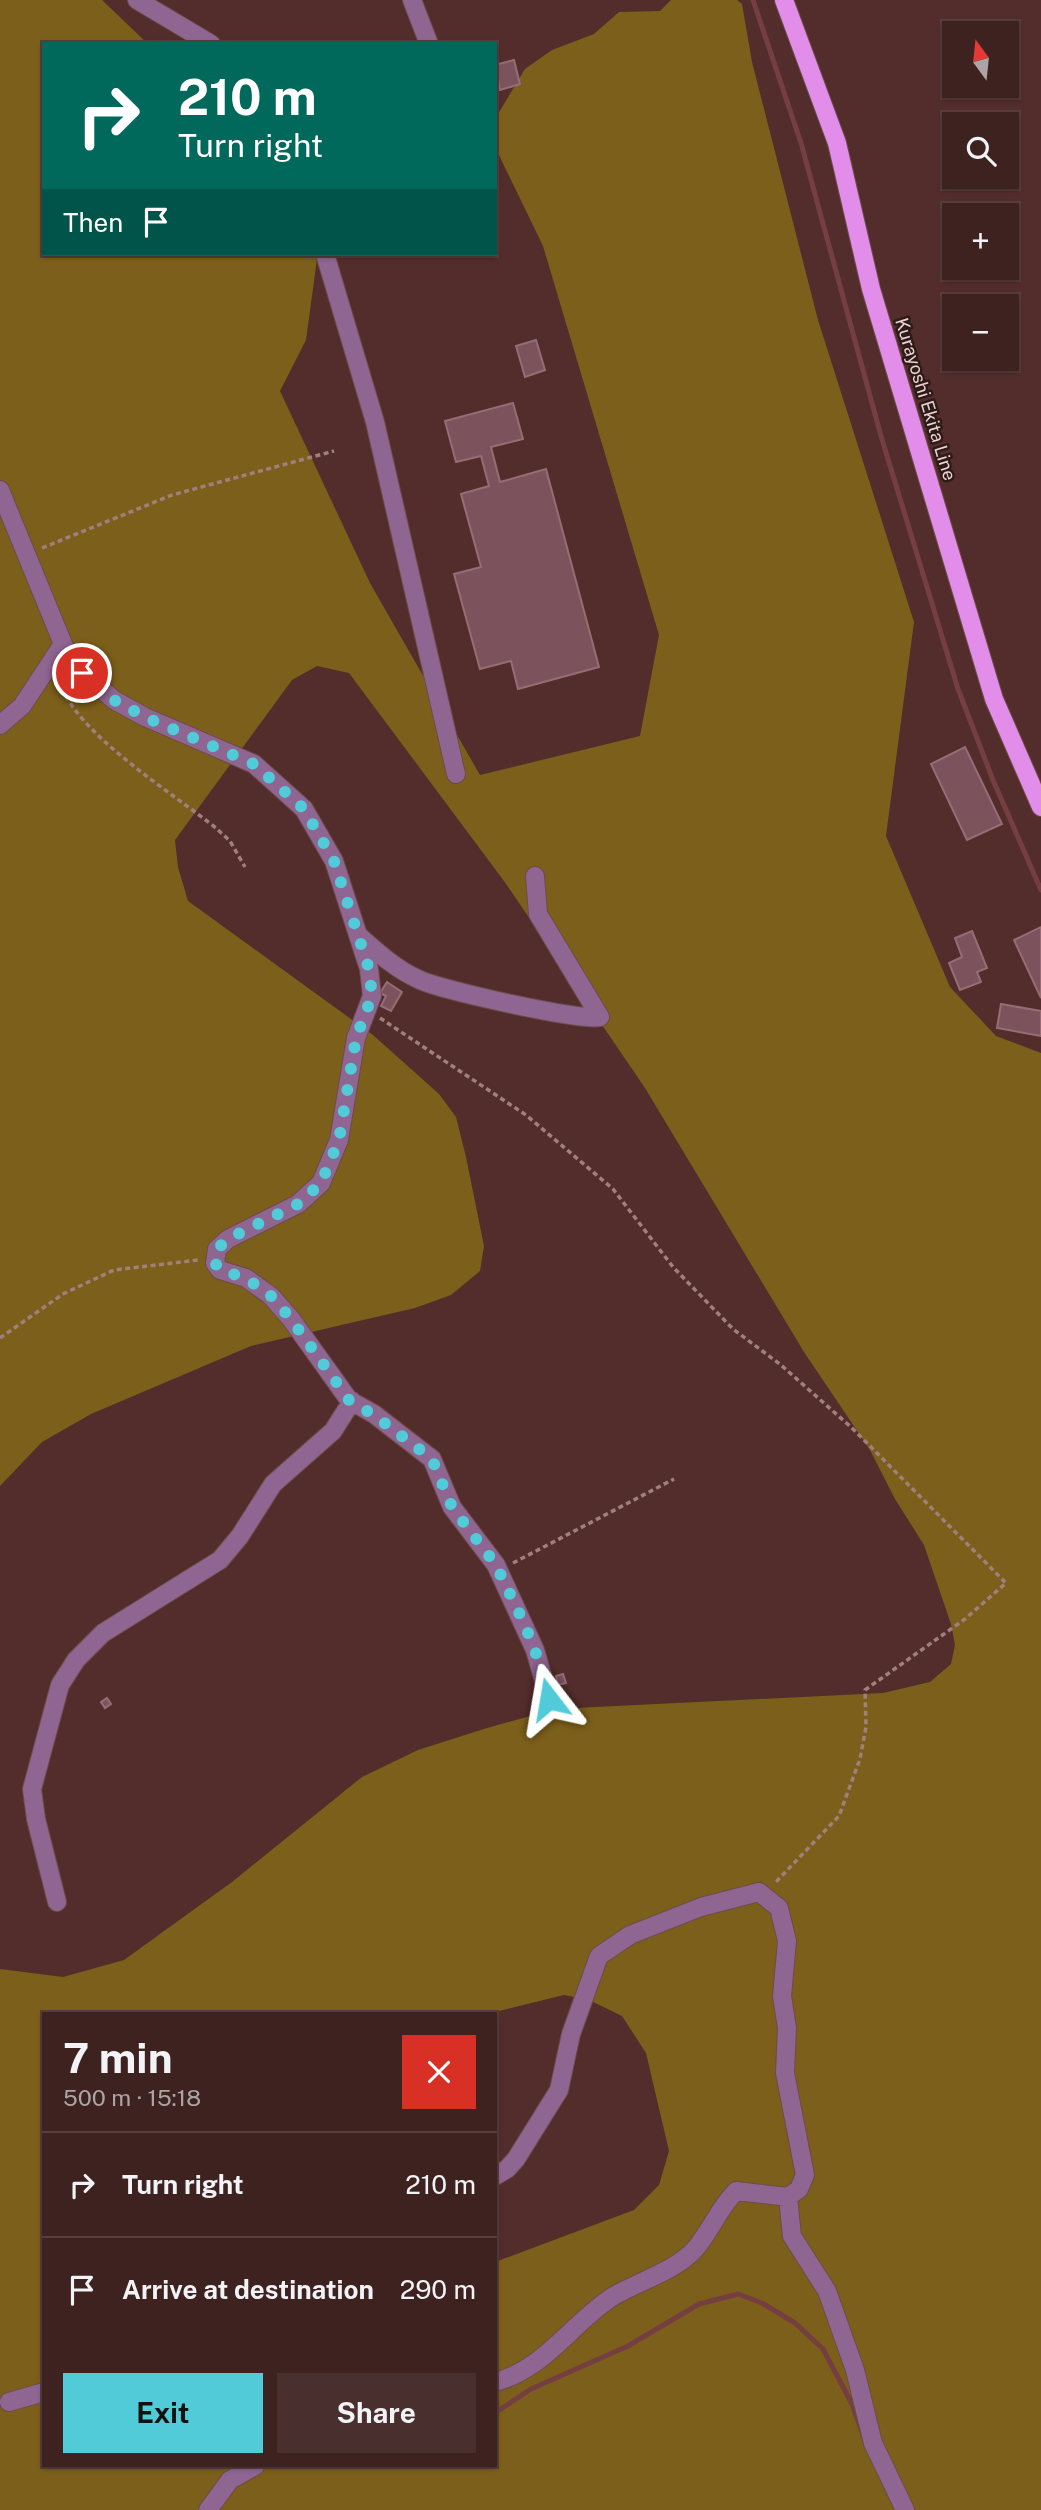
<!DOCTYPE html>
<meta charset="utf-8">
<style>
:root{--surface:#3e2220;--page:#492f2d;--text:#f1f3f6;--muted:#ada4a5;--line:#573f3e;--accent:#52cbd8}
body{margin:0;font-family:"Public Sans",sans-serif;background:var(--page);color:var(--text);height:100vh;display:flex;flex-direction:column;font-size:26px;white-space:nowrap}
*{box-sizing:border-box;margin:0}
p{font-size:23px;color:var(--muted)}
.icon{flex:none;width:38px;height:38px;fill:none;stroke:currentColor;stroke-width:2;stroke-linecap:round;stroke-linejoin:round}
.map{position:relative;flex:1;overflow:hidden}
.details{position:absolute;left:42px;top:2012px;width:455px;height:455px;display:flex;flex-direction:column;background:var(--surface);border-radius:0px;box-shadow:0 2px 5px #0004,0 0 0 2px var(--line)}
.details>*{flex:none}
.guide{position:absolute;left:42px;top:42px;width:455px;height:214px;border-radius:0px;box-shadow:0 2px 5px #0004,0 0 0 2px var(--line);background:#00695c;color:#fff;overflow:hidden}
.needle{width:46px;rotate:345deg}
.tools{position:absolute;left:942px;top:21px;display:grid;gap:14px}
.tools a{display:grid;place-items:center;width:77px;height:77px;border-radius:0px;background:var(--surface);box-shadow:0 2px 5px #0004,0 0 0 2px var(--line);font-size:35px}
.pin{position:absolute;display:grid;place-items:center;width:60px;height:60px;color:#fff;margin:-30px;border:4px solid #fff;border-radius:50%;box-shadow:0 2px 7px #0007}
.me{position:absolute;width:77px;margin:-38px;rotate:346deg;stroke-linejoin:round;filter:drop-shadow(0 0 5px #0008)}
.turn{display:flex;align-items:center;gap:24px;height:147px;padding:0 21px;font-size:32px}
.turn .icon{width:91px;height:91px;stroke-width:2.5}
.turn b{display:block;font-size:49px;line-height:60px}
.then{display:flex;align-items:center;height:66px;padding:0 21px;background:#0003;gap:14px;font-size:26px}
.round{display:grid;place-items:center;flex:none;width:74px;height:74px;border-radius:0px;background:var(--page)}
.headline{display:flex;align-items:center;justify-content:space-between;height:119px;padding:0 21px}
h1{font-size:42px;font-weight:700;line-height:52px}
.button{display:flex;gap:14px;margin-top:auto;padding:14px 21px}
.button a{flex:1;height:80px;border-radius:0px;background:var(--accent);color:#111;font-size:28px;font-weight:700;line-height:80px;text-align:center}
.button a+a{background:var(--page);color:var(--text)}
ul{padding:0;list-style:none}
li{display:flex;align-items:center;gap:21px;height:105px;padding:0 21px;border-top:2px solid var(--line)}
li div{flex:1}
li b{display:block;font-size:26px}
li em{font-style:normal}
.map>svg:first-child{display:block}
.green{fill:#7c5f1a;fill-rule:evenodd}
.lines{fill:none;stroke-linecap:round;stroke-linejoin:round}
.stream{stroke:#753f42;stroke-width:5}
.building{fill:#7c535d;stroke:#976c75;stroke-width:2}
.minor-casing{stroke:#6e4b49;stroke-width:20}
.major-casing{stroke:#6e4b49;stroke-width:20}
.path{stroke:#9f807d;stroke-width:3.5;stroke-dasharray:5 3.5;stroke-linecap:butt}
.minor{stroke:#8f6592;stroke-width:18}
.major{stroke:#e28de9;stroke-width:18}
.route{stroke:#52cbd8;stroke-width:12;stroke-dasharray:0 21.6}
.labels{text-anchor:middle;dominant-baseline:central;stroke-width:5;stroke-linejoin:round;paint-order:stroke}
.street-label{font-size:18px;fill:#ebd2cf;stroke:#2d1b1a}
</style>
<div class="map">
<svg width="1041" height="2510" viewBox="0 0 1041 2510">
<rect width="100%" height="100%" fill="#532d2b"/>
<!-- green -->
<path class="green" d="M 0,0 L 102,0 L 148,44 L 44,44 L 44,254 L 315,254 L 317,259 L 306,340 L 280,391 L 370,583 L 480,775 L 640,736 L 659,635 L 543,246 L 495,147 L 495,119 L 525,69 L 552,50 L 594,34 L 619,12 L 660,11 L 671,0 L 737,0 L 742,4 L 752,62 L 818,320 L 914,622 L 886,836 L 950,987 L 996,1036 L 1041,1053 L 1041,2510 L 0,2510 L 0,1969 L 63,1977 L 124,1960 L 232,1882 L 362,1777 L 418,1750 L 487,1728 L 555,1709 L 883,1693 L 930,1682 L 951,1664 L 955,1645 L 951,1624 L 924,1545 L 895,1499 L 870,1450 L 804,1352 L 645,1088 L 504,881 L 349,673 L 317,666 L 292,680 L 175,840 L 178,867 L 188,901 L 373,1035 L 439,1094 L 456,1117 L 466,1157 L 484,1246 L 480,1271 L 451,1295 L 415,1308 L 251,1346 L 91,1414 L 42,1442 L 0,1486 ZM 564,1995 L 589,2000 L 622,2016 L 646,2053 L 669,2151 L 659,2185 L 634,2210 L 495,2262 L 495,2466 L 44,2466 L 44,2014 L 487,2014 Z"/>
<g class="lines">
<!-- stream -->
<path class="stream" d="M 753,0 L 801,143 L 881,436 L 958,689 L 993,780 L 1041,890
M 495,2413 L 531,2389 L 628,2346 L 699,2304 L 738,2294 L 762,2303 L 795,2323 L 823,2349 L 852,2404 L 866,2444"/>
</g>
<!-- building -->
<path class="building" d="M 514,60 L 520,84 L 500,90 L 495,65 Z
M 536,340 L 545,370 L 525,377 L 516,346 Z
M 513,403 L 523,439 L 491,447 L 500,482 L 546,469 L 599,667 L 518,689 L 511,661 L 480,669 L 454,574 L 481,567 L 461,494 L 489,486 L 481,456 L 456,462 L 445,421 Z
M 965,747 L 1002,824 L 967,840 L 931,764 Z
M 1041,927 L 1041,998 L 1014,940 Z
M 972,931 L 987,968 L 977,972 L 981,982 L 960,990 L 949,963 L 962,957 L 955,938 Z
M 387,982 L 402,992 L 391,1011 L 381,1006 L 386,996 L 380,993 Z
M 1001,1004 L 1041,1011 L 1041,1036 L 997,1028 Z
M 563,1674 L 566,1683 L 558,1685 L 556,1676 Z
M 107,1698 L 111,1704 L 105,1708 L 101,1702 Z"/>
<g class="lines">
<!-- minor casing -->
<g class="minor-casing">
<path id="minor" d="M 137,0 L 211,44
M 412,0 L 429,44
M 325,254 L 375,422 L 456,774
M 0,490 L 70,661 L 114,700 L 145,717 L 254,764 L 304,809 L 334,861 L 369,969 L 372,996 L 356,1038 L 339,1140 L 321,1183 L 298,1204 L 228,1239 L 217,1249 L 215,1263 L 220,1270 L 246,1278 L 271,1296 L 291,1319 L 349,1400 L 374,1414 L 432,1459 L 452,1507 L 496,1565 L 535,1650 L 549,1699
M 0,725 L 22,706 L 61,647
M 359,936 C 378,953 397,970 420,980 C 442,990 583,1022 600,1017 L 538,914 L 535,876
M 57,1902 L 36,1819 L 32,1789 L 60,1685 L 76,1660 L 103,1633 L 220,1560 L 240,1536 L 273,1484 L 333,1431 L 352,1401
M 495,2176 L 507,2169 L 516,2159 L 559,2090 L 571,2034 L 599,1956 L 630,1935 L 701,1907 L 759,1892 L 779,1908 L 787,1941 L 782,1996 L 787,2028 L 785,2073 L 805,2175 L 799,2189 L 788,2197 L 792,2236 L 827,2291 L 855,2370 L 873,2443 L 905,2510
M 495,2382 C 545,2369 571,2324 612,2297 C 638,2281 675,2272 696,2248 C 711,2230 719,2208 736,2191 L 788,2197
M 9,2402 L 44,2392
M 208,2510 L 230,2480 L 255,2466"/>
</g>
<!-- major casing -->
<g class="major-casing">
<path id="major" d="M 784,0 L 837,143 L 871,289 L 994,699 L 1041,807"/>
</g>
<!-- path -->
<path class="path" d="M 42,548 L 172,495 L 334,451
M 60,680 C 71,731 176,795 217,829 L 230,841 L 245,867
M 380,1018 L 526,1115 L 613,1189 L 673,1267 L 733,1329 L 781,1365 L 852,1428 L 1006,1583 L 965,1619 L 865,1690 L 866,1727 L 860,1759 L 839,1816 L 774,1884
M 0,1338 L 63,1294 L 114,1270 L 198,1260
M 513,1563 L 674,1479"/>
<!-- minor -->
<use href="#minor" class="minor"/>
<!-- major -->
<use href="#major" class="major"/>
</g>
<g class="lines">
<!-- route -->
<path class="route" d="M 82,673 L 114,700 L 145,717 L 254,764 L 304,809 L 334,861 L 369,969 L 372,996 L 356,1038 L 339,1140 L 321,1183 L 298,1204 L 228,1239 L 217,1249 L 215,1263 L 220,1270 L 246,1278 L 271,1296 L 291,1319 L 349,1400 L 374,1415 L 432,1459 L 452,1507 L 496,1565 L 523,1621 L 535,1650 L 549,1699"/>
</g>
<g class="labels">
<!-- street labels -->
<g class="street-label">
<text transform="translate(926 399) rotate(73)">Kurayoshi Ekita Line</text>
</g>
</g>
</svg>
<div class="tools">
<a><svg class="needle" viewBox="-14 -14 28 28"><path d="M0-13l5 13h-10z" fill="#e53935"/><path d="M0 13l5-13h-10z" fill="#ada4a5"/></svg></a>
<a><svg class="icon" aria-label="search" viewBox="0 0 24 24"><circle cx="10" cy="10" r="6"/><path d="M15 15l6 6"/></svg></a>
<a>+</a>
<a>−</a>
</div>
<div class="pin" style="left:82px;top:673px;background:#d93025"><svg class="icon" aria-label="arrive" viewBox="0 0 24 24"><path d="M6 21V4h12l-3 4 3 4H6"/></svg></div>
<svg class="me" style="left:549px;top:1699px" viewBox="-20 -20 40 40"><path d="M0-17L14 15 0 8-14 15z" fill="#52cbd8" stroke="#fff" stroke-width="4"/></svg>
<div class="guide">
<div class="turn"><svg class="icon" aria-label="right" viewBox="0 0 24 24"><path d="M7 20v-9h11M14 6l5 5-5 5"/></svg><div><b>210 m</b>Turn right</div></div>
<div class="then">Then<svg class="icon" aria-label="arrive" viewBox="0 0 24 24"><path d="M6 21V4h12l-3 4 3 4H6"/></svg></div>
</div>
<section class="details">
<div class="headline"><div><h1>7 min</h1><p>500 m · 15:18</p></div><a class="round" style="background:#d93025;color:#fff"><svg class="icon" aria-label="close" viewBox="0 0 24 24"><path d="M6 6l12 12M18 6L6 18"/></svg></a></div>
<ul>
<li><svg class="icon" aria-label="right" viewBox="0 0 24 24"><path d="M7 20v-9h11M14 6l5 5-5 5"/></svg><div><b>Turn right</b></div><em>210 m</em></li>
<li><svg class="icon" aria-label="arrive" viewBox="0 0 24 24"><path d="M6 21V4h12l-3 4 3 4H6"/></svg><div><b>Arrive at destination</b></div><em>290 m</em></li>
</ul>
<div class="button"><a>Exit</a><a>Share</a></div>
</section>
</div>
